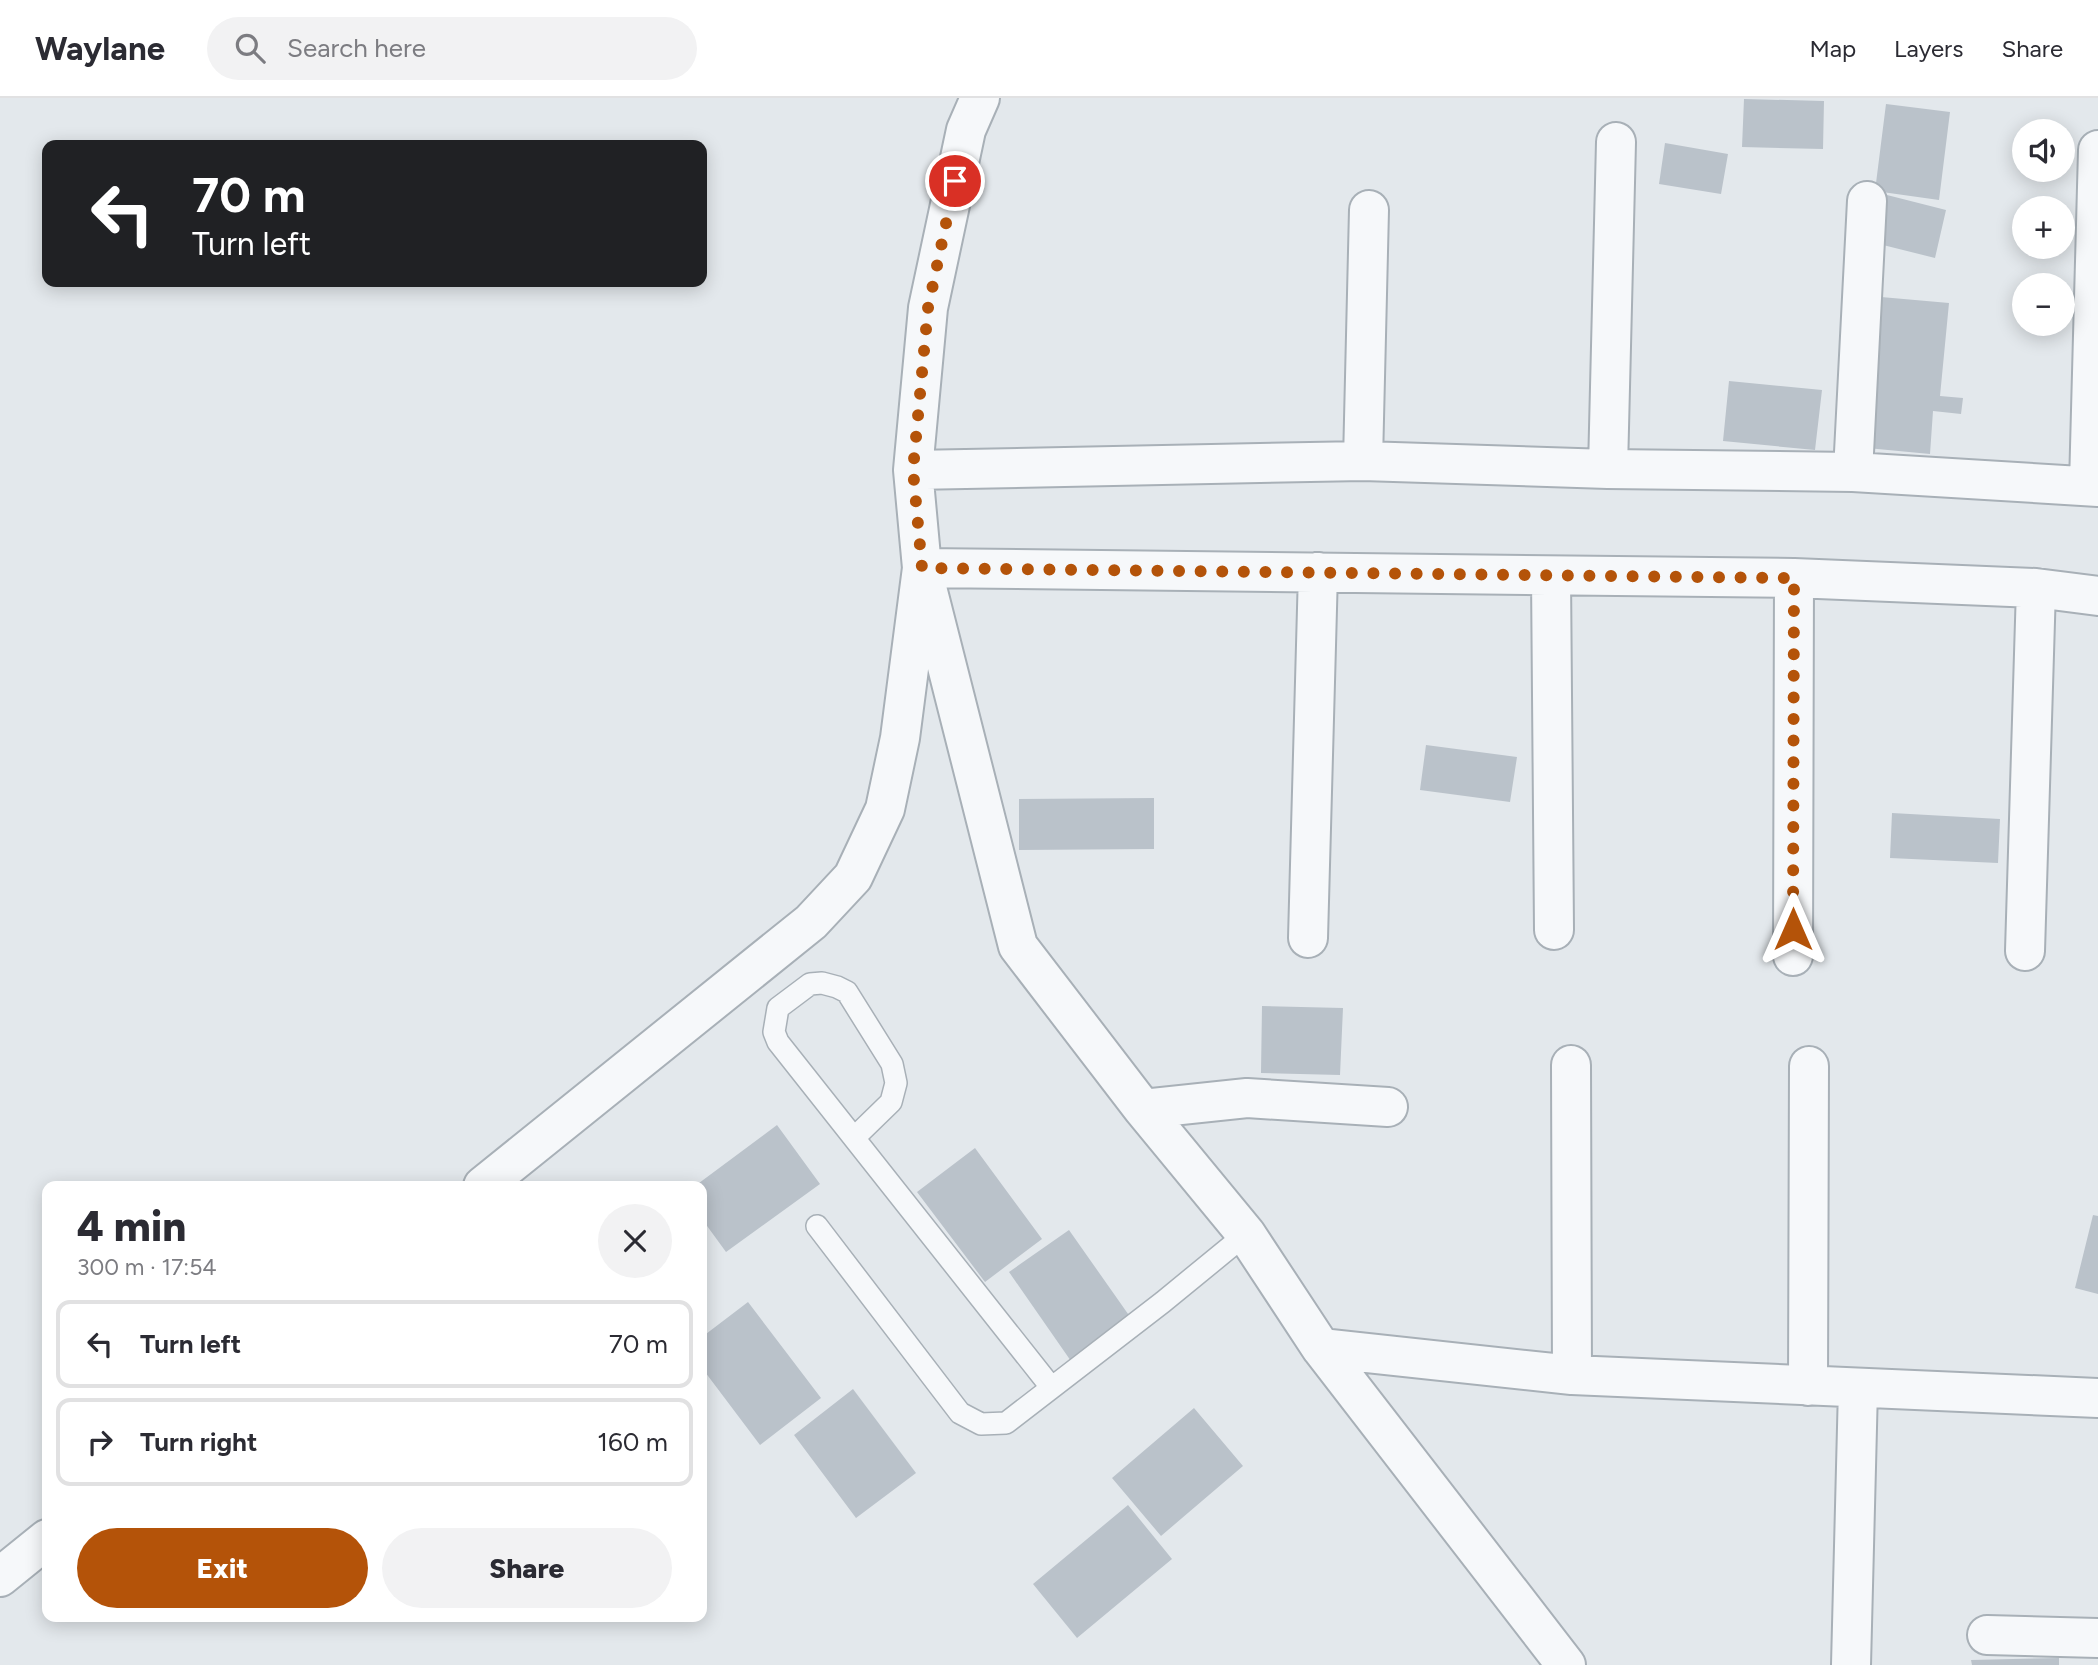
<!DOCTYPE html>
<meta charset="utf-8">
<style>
:root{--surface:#fff;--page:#f2f2f3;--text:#2b2b33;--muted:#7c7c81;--line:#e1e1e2;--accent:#b45309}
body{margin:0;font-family:Figtree,sans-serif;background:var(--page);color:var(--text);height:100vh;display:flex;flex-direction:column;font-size:26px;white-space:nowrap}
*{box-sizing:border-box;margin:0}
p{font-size:23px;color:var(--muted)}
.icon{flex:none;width:38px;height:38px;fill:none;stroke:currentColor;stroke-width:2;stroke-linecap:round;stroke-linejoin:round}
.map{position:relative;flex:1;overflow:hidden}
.drawer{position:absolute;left:42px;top:1083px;width:665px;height:441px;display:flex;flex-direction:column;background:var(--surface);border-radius:14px;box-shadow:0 4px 18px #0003}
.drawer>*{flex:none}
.guide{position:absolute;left:42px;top:42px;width:665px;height:147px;border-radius:14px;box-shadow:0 4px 18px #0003;background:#202124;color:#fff;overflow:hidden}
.fabs{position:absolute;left:2012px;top:21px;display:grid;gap:14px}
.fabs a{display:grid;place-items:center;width:63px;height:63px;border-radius:50%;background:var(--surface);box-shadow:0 4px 18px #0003;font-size:35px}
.pin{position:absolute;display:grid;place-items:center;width:60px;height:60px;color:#fff;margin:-30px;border:4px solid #fff;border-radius:50%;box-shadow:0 2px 7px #0007}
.me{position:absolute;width:77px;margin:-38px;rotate:0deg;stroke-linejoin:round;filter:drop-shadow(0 0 5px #0008)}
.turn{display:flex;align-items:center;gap:24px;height:147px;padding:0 35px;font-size:32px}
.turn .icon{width:91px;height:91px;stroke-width:2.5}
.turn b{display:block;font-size:49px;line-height:60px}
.round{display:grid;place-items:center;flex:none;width:74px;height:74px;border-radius:37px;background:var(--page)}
.head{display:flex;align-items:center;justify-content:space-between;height:119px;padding:0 35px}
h1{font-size:42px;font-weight:800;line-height:52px}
.action{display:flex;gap:14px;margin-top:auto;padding:14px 35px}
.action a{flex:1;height:80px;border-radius:42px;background:var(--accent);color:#fff;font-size:28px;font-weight:800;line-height:80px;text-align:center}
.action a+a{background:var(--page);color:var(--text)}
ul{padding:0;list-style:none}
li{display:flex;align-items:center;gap:21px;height:88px;margin:0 14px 10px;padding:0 21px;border:4px solid var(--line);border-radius:14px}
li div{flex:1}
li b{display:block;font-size:26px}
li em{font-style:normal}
header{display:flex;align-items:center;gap:42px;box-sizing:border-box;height:98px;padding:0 35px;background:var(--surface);border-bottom:2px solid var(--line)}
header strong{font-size:33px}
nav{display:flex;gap:38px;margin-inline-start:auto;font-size:24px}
.search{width:490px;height:63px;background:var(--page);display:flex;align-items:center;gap:18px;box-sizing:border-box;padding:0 24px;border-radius:38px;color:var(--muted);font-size:26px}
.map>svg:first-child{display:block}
.building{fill:#bac2ca}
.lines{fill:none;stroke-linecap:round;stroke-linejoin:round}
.lane-casing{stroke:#a8b0b7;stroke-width:24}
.street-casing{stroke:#a8b0b7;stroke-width:42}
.lane{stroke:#f6f8fa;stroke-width:21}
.street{stroke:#f6f8fa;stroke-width:38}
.route{stroke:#b45309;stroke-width:12;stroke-dasharray:0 21.6}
</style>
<header>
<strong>Waylane</strong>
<div class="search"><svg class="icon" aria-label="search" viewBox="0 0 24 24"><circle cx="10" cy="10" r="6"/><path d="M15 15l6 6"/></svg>Search here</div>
<nav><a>Map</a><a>Layers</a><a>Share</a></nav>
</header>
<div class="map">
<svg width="2098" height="1567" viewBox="0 0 2098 1567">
<rect width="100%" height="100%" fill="#e3e8ec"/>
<!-- building -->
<path class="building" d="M 1744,1 L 1824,3 L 1823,51 L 1742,49 Z
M 1886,6 L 1950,14 L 1939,102 L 1875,93 Z
M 1665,45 L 1728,56 L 1721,96 L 1659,86 Z
M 1883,96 L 1946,112 L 1935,160 L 1871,144 Z
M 1881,199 L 1949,205 L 1940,298 L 1963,300 L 1961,316 L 1933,313 L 1930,356 L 1867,350 Z
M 1729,283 L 1822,292 L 1815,352 L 1723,343 Z
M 1426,647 L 1517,659 L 1510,704 L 1420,692 Z
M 1154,700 L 1154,751 L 1019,752 L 1019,701 Z
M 1892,715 L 2000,721 L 1998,765 L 1890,760 Z
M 1262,908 L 1343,910 L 1340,977 L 1261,975 Z
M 777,1027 L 820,1086 L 726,1154 L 702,1121 L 702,1088 L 695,1088 Z
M 975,1050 L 1042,1141 L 985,1184 L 917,1094 Z
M 2093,1117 L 2098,1118 L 2098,1196 L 2075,1190 Z
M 1069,1132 L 1133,1223 L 1073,1266 L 1009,1174 Z
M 748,1204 L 821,1300 L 760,1347 L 702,1270 L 702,1239 Z
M 853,1291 L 916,1375 L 856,1420 L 794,1337 Z
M 1194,1310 L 1243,1368 L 1161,1438 L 1112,1380 Z
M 1128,1407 L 1172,1461 L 1077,1540 L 1033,1486 Z
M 2059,1560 L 2059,1567 L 1972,1567 L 1971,1562 Z"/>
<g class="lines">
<!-- lane casing -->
<g class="lane-casing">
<path id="lane" d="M 854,1040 L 891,1004 L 896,985 L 892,966 L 847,894 L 837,889 L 822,885 L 810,886 L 778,910 L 774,934 L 778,944 L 1051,1289
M 817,1128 L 960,1315 L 981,1326 L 1006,1325 L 1163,1204 L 1246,1136"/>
</g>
<!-- street casing -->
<g class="street-casing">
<path id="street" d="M 980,0 L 966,32 L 928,210 L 913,372 L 922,470 L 1018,848 L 1143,1011 L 1246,1136 L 1321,1250 L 1566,1567
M 1363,363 L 1369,112
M 1608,371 L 1616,44
M 913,372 L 1363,363 L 1608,371 L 1853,374 L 2098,389
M 1853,374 L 1867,103
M 2089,387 L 2098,52
M 1551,478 L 1554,832
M 1308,840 L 1318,474
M 2025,853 L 2036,490
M 1793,858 L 1794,480
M 1571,967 L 1572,1277
M 1143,1011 L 1247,1000 L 1388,1009
M 483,1088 L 811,824 L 853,779 L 885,711 L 900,640 L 922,470 L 1794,480 L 2036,490 L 2098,498
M 1321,1250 L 1572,1277 L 2098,1300
M 1808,1288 L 1809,968
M 0,1479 L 47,1441
M 1987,1537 L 2098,1540
M 1851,1567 L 1858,1290"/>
</g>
<!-- lane -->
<use href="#lane" class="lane"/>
<!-- street -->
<use href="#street" class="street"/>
</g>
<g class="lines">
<!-- route -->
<path class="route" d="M 955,83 L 928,210 L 913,372 L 922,470 L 1794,480 L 1793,831"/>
</g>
</svg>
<div class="fabs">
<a><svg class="icon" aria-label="sound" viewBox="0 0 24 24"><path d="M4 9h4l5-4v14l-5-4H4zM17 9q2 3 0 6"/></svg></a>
<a>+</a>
<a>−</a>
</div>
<div class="pin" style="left:955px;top:83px;background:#d93025"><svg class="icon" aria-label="arrive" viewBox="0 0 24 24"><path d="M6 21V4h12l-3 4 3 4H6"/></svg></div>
<svg class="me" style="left:1793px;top:831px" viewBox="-20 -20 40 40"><path d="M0-17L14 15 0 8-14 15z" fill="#b45309" stroke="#fff" stroke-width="4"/></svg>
<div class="guide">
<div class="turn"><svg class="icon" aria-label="left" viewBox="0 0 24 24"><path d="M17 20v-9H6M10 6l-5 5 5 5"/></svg><div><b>70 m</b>Turn left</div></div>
</div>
<section class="drawer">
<div class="head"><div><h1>4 min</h1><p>300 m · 17:54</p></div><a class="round"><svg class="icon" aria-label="close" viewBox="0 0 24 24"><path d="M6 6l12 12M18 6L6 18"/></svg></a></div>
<ul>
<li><svg class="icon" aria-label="left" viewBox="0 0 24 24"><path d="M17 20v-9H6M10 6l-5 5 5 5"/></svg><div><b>Turn left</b></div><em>70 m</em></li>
<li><svg class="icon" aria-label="right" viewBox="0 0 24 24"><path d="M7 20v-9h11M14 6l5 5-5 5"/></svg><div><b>Turn right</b></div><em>160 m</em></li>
</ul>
<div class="action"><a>Exit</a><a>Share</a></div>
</section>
</div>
